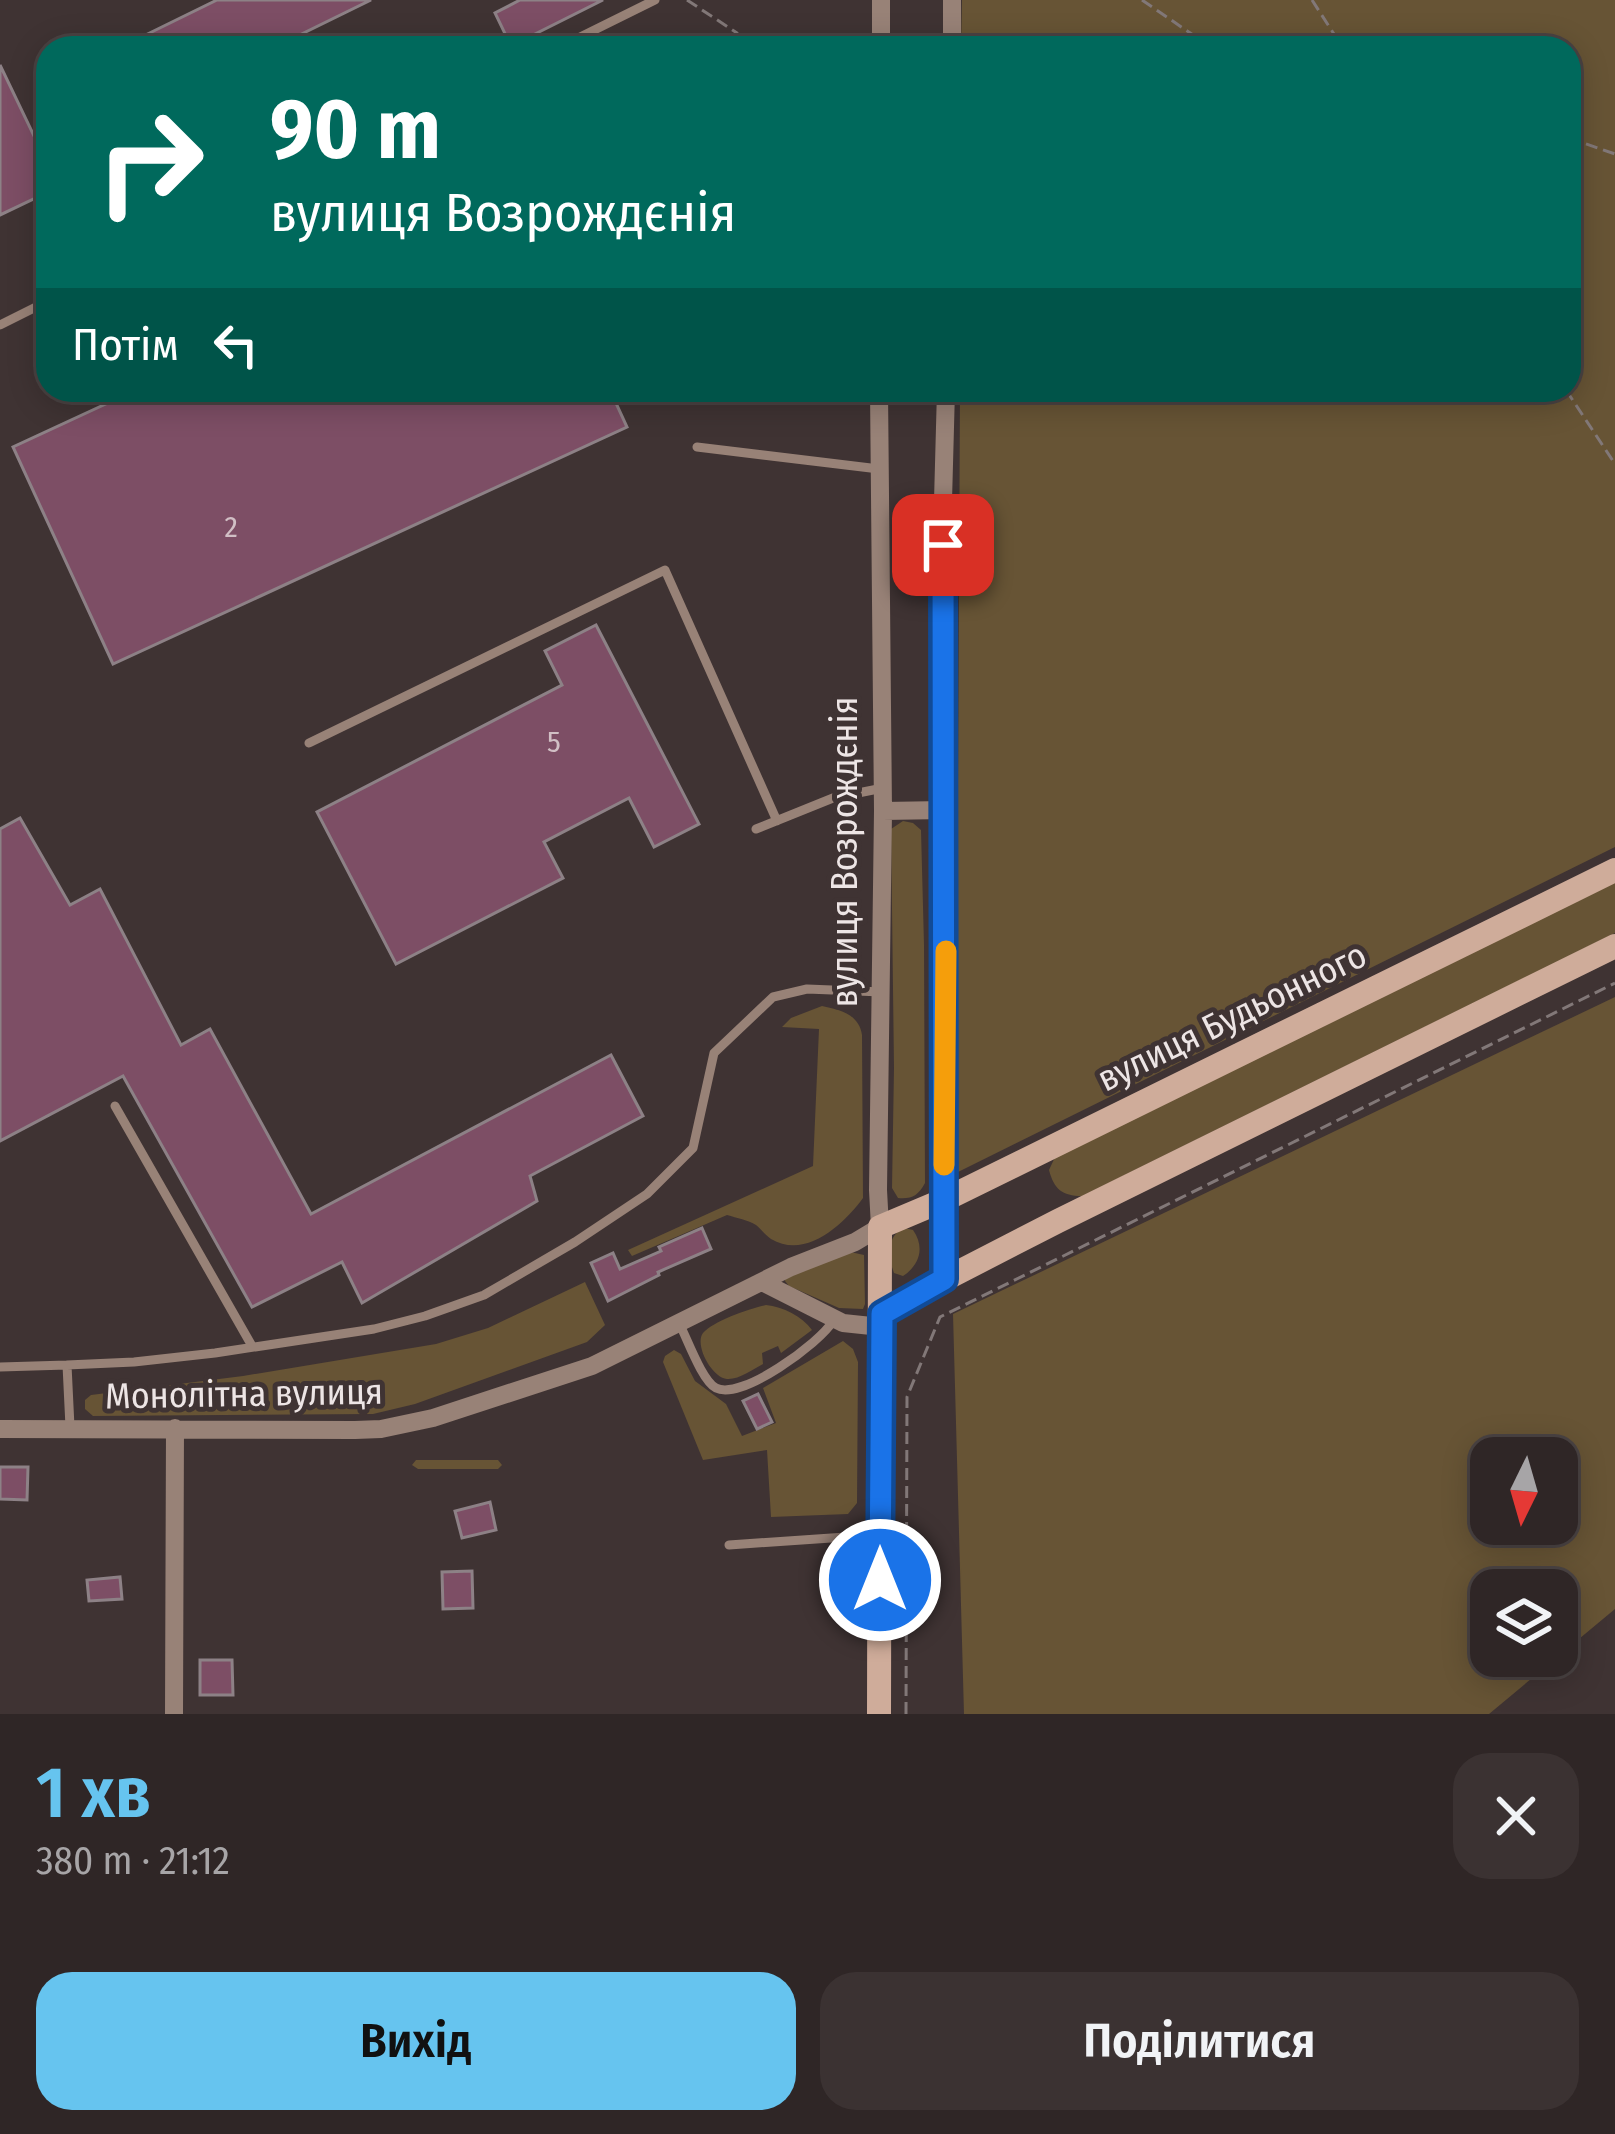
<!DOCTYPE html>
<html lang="uk">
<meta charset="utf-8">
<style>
:root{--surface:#2f2626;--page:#3b3232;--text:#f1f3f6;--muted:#a7a5a7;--line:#4a4343;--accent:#66c4ef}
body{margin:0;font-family:"Fira Sans Condensed",sans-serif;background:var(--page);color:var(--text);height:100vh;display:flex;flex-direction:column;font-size:45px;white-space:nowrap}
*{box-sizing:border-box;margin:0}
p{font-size:39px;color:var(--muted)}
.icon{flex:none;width:66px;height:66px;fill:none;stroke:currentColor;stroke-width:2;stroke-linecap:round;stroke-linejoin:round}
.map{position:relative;height:1714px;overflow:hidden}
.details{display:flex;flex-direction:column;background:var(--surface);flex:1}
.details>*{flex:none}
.banner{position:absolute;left:36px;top:36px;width:1545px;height:366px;border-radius:36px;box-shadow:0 6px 30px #0003,0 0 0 3px var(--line);background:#00695c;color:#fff;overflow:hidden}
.needle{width:78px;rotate:185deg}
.tools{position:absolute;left:1470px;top:1437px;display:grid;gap:24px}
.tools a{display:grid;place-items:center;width:108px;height:108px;border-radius:24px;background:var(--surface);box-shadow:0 6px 30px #0003,0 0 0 3px var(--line);font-size:60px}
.pin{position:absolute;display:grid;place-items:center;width:102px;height:102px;color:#fff;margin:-51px;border-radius:24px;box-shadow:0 6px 18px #0006}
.me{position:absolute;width:132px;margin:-66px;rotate:0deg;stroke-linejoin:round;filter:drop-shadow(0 0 9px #0008)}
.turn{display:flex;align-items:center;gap:42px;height:252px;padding:0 36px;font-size:54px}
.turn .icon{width:156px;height:156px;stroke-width:2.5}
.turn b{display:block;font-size:84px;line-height:102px}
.then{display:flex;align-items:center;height:114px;padding:0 36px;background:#0003;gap:24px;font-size:45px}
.round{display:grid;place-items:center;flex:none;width:126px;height:126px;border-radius:36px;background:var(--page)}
.head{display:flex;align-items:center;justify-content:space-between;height:204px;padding:0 36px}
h1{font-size:72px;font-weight:600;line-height:90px;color:var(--accent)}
.button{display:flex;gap:24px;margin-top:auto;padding:24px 36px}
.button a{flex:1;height:138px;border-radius:36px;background:var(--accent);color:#111;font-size:48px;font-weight:600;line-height:138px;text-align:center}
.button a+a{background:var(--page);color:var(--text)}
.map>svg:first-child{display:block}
.green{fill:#675435;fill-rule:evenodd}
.building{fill:#7d4e65;stroke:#8d8186;stroke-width:3}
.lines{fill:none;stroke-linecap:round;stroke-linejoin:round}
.path{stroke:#827878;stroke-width:3;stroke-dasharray:12 6;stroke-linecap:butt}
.lane{stroke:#988277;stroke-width:9}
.street{stroke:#988277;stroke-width:18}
.secondary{stroke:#cfac9a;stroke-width:24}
.route-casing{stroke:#114b97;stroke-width:30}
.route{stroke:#1a73e8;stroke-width:21}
.slow{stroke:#f59e0b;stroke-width:21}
.labels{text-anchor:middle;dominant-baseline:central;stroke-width:10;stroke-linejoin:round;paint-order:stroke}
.number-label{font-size:30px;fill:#d1bfc5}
.street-label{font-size:36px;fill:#ede5e5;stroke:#3f3333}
</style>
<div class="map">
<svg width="1615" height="1714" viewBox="0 0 1615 1714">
<rect width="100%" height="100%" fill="#3f3333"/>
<!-- green -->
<path class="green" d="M 962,0 L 1615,0 L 1615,847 L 956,1173 L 960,390 L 1569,390 L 1569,48 L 961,48 Z
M 903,821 L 913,823 L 921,830 L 924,945 L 925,1183 C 918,1196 912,1199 898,1198 L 892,1188 L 894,1068 L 891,829 Z
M 1615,881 L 1615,933 L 1082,1196 C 1062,1196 1054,1189 1049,1170 L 1056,1155 Z
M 1615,997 L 1615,1609 L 1489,1714 L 964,1714 L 953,1314 ZM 1491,1458 L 1557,1458 L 1557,1524 L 1491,1524 ZM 1491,1590 L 1557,1590 L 1557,1656 L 1491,1656 Z
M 822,1006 C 840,1010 859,1014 862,1035 L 863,1198 C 844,1224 806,1260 771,1239 C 765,1235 761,1229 756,1225 C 748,1220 737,1218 727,1215 L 632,1256 L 628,1250 L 813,1166 L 819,1029 L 782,1027 L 791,1018 Z
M 904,1228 L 913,1230 C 925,1247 920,1265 903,1276 L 894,1273 C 888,1257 886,1236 904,1228 Z
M 846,1251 L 864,1255 L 865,1304 L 863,1309 L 839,1308 L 789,1286 L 785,1281 L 786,1275 Z
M 585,1282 L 605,1325 L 587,1342 L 415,1404 L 373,1414 L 93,1416 L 85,1409 L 85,1400 L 91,1395 L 243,1376 L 436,1344 L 488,1328 Z
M 766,1305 C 783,1307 802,1316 812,1330 L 781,1353 L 778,1346 L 762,1353 L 763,1364 C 754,1369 738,1380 727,1379 C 712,1378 694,1345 703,1333 C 713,1321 751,1308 766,1305 Z
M 843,1341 L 853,1349 L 858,1362 L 857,1503 L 848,1514 L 771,1517 L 767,1450 L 703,1460 L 663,1362 L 665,1356 L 674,1350 L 681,1354 L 695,1381 L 726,1404 L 742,1436 L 776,1423 L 763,1388 Z
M 416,1460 L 498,1460 L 502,1465 L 498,1469 L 418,1469 L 412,1465 Z"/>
<!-- building -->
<path class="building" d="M 217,0 L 371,0 L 273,48 L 119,48 Z
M 520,0 L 603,0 L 511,46 L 495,13 Z
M 0,65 L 48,165 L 48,192 L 0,215 Z
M 136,390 L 610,390 L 627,427 L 113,664 L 13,447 Z
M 596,625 L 699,824 L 654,847 L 629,798 L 544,842 L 563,878 L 396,964 L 317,812 L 562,685 L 545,651 Z
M 20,818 L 70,905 L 100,889 L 181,1045 L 210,1029 L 311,1214 L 611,1055 L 643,1116 L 530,1176 L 537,1201 L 362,1303 L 342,1262 L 252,1307 L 123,1076 L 0,1141 L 0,829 Z
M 702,1228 L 711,1249 L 658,1272 L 659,1275 L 608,1301 L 591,1263 L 613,1253 L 620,1269 L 661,1251 L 659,1247 Z
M 758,1394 L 772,1422 L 757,1429 L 743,1401 Z
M 0,1467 L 28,1467 L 27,1500 L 0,1499 Z
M 490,1502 L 496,1530 L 462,1538 L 455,1511 Z
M 472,1571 L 473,1608 L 443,1609 L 442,1572 Z
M 120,1577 L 122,1599 L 89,1601 L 87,1580 Z
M 200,1660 L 232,1660 L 233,1695 L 200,1695 Z"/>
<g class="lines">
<!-- path -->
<path class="path" d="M 687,0 L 737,33 L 747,48
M 1142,0 L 1212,48
M 1312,0 L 1343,48
M 1569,138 L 1615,154
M 1566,390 L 1615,464
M 906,1714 L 907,1397 L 940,1317 L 1615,983"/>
<!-- lane -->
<path class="lane" d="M 558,48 L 655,0
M 0,325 L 48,301
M 697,447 L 879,469
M 309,743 L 665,570 L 777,821
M 756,829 L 833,798 L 883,788
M 115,1106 L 252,1346
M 679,1323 C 687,1338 702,1381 716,1388 C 741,1401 820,1343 833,1321
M 0,1367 L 67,1365
M 70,1427 L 67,1365 L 134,1362 L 215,1353 L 374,1329 L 425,1316 L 484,1295 L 575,1242 L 647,1194 L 693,1148 L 714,1053 L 773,997 L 807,989 L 882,992
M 729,1545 L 875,1535"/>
<!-- street -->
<path class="street" d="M 881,48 L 881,0
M 952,48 L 952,0
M 883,811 L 944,810
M 944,1200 L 946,979 L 943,501 L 946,390
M 764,1283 L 843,1323 L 881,1327
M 0,1429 L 355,1430 L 381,1429 L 433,1418 L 592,1366 L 791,1267 L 855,1242 L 880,1227 L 878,1190 L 883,811 L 879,390
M 174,1714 L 175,1428"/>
<!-- secondary -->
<path class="secondary" d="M 944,1200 L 944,1279
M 882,1314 L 918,1293 L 1058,1221 L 1615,946
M 879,1714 L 880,1227 L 944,1200 L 1615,870"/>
</g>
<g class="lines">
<!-- route casing -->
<g class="route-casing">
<path id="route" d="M 880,1580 L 882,1314 L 944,1279 L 943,545"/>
</g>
<!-- route -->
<use href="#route" class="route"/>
<!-- slow -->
<path class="slow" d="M 944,1165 L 946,951"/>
</g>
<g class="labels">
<!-- number labels -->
<g class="number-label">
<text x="231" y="527">2</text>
<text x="554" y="742">5</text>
</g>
<!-- street labels -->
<g class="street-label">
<text transform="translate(845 852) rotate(-90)">вулиця Возрождєнія</text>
<text transform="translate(1232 1017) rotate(-26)">вулиця Будьонного</text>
<text transform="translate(244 1394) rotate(-1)">Монолітна вулиця</text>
</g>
</g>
</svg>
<div class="tools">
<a><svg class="needle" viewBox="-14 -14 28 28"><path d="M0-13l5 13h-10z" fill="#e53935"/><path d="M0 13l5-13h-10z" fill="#a7a5a7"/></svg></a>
<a><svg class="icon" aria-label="layers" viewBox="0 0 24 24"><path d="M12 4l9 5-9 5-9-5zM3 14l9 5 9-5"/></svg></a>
</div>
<div class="pin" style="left:943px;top:545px;background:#d93025"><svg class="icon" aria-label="arrive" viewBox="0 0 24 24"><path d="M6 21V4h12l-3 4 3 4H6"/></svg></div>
<svg class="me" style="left:880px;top:1580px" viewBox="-20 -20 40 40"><circle r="17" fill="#1a73e8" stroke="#fff" stroke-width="3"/><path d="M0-11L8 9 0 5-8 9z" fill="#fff"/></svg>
<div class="banner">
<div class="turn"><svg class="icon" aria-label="right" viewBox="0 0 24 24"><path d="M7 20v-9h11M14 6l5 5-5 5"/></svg><div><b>90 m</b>вулиця Возрождєнія</div></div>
<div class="then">Потім<svg class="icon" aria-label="left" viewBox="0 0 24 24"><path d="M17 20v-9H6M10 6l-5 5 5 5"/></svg></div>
</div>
</div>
<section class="details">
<div class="head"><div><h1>1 хв</h1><p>380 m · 21:12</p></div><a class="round"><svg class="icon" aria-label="close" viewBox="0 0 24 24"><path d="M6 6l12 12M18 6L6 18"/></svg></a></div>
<div class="button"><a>Вихід</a><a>Поділитися</a></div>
</section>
